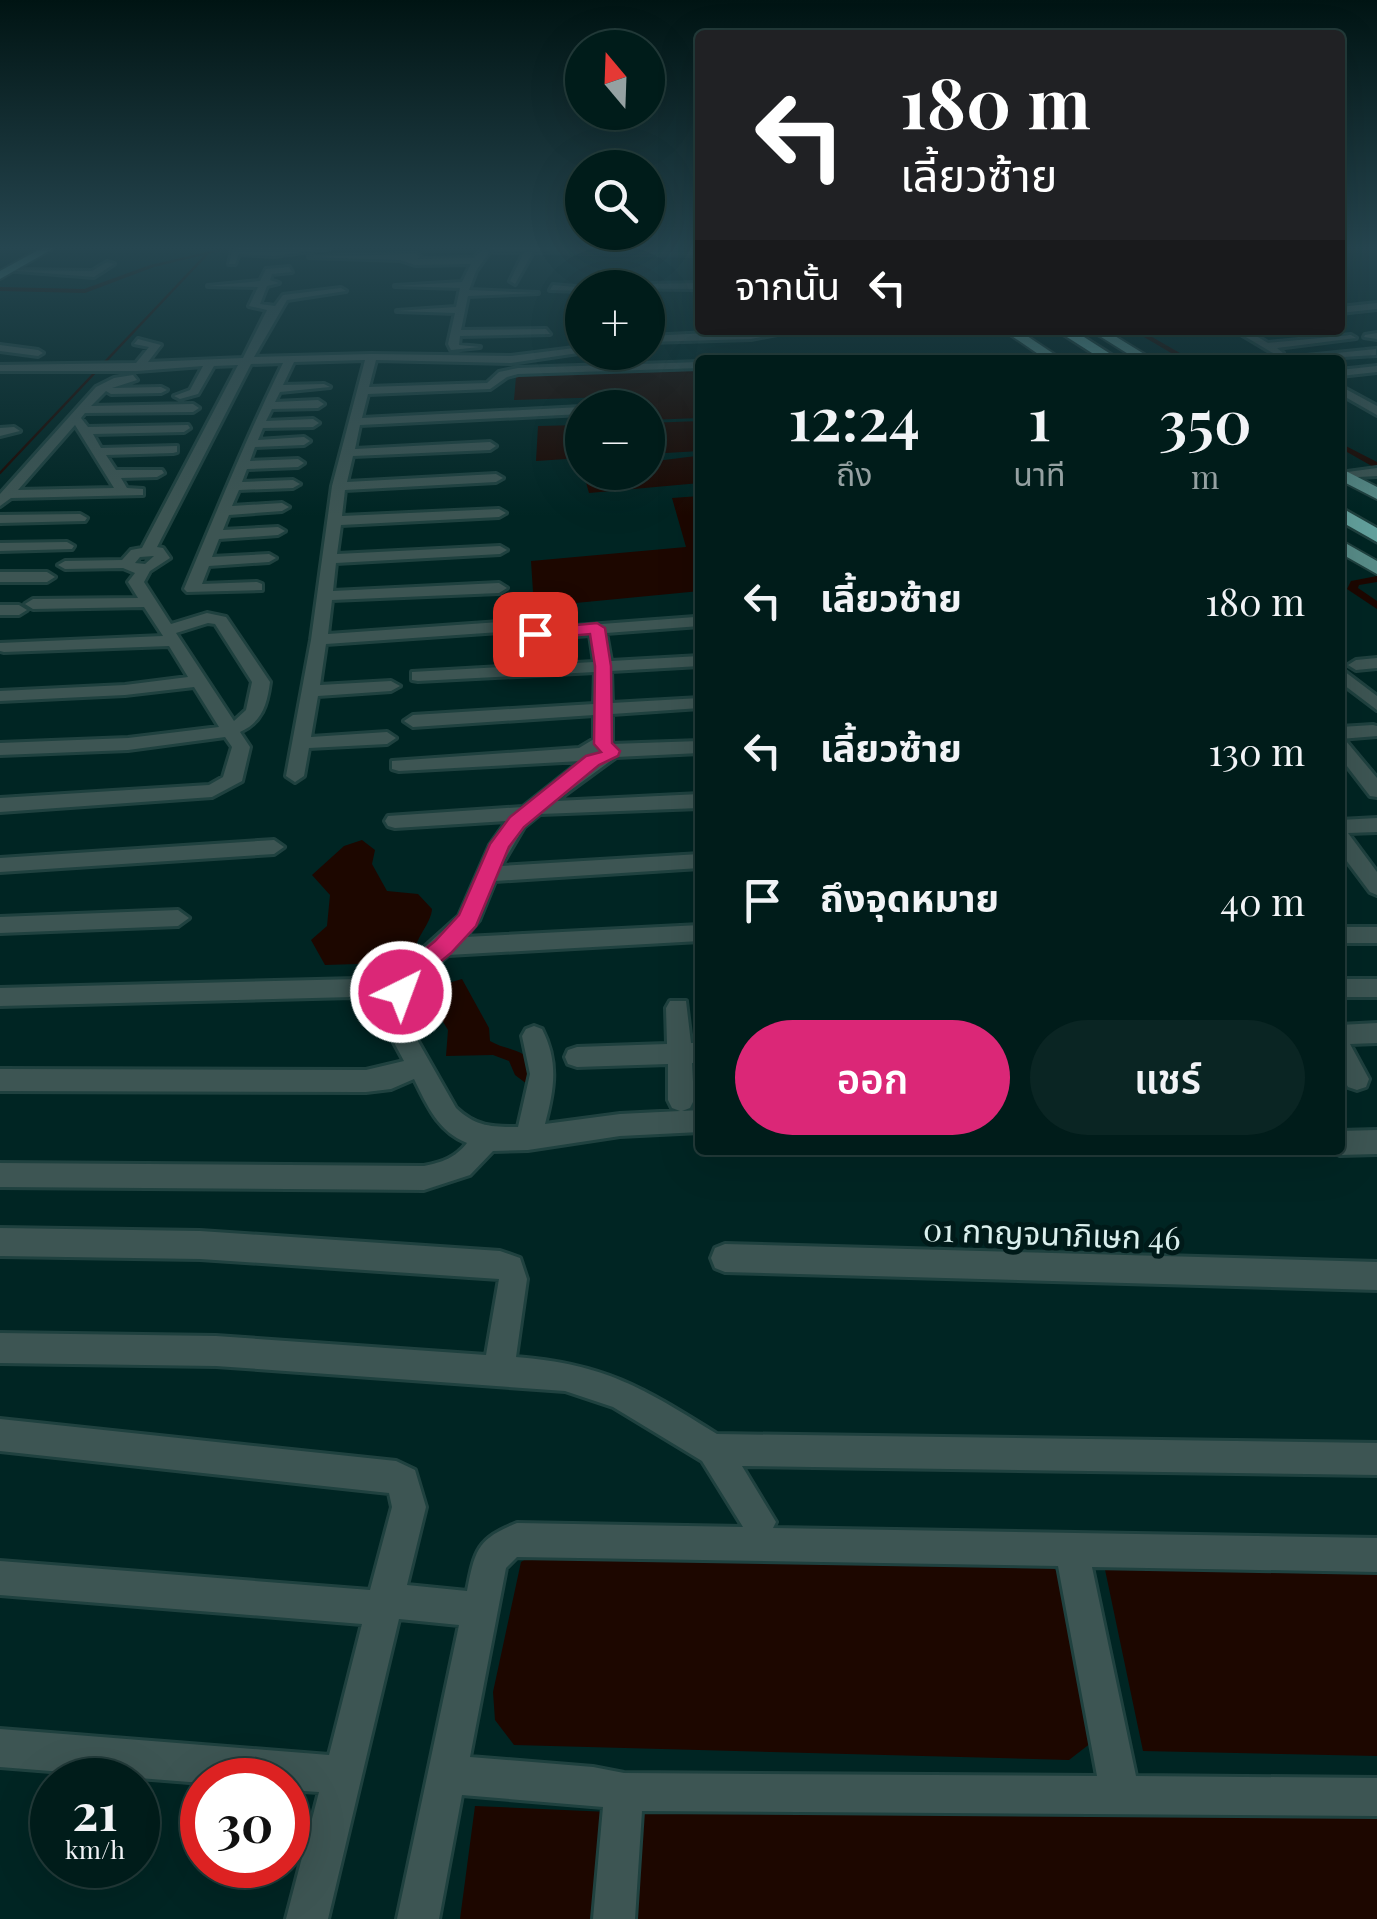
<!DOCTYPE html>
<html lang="th">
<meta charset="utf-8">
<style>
:root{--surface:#001c1a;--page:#0a2523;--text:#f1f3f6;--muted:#95a1a2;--line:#223a39;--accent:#db2777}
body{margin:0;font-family:"Playfair Display","Noto Sans Thai",serif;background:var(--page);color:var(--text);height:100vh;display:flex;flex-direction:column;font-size:38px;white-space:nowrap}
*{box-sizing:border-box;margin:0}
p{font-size:32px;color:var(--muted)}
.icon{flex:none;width:55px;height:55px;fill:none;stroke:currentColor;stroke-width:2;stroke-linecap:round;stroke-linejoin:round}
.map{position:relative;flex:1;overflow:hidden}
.side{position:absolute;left:695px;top:355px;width:650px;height:800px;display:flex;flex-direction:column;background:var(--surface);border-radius:10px;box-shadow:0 10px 40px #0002,0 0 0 2px var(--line)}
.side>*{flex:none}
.hud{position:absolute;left:695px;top:30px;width:650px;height:305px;border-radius:10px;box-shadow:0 10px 40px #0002,0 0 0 2px var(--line);background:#202124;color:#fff;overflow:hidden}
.needle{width:65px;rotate:341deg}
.controls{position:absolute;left:565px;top:30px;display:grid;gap:20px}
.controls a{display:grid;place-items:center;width:100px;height:100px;border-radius:50%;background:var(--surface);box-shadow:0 10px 40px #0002,0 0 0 2px var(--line);font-size:50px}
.speed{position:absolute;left:30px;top:1758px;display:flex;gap:20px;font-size:50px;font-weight:700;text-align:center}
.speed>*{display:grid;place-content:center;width:130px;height:130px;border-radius:50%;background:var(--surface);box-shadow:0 10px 40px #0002,0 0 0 2px var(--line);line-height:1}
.speed small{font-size:25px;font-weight:400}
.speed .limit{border:15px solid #d22;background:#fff;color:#111}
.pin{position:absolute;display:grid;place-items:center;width:85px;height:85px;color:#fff;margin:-42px;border-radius:20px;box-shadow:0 5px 15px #0006}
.me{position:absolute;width:110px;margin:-55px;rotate:42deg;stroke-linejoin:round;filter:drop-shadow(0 0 8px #0008)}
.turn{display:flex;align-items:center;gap:35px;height:210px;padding:0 40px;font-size:45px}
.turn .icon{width:130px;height:130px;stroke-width:2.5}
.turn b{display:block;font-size:70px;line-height:85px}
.then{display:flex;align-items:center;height:95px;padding:0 40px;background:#0003;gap:20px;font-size:38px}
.eta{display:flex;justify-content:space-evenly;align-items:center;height:170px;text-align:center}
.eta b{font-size:60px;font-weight:600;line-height:70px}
.cta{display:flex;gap:20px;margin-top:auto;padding:20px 40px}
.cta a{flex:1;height:115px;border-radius:60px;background:var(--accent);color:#fff;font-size:40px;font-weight:600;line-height:115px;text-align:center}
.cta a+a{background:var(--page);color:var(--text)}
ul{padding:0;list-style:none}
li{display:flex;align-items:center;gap:30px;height:150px;padding:0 40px}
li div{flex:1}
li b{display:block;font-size:38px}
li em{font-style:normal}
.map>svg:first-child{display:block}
.water{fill:#1d0700}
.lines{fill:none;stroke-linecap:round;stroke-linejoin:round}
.stream{stroke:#1d0700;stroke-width:2.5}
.canal{fill:#1d0700;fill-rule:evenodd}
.minor-casing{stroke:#1f413f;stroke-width:6}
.major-casing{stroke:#1f413f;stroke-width:4}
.highway-casing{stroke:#1f413f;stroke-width:5}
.minor{fill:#3d5553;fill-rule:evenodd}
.major{fill:#588c88;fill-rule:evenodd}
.highway{fill:#63a19d;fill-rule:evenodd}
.route{fill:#db2777;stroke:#8e194d;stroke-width:2.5}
.labels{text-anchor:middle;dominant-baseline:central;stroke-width:10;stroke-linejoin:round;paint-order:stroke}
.near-street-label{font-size:32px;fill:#daefed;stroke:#001a19}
</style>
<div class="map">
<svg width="1377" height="1919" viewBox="0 0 1377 1919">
<rect width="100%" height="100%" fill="#002523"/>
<!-- water -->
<path class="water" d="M 643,370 L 700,371 L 700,418 L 648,420 L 648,408 L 612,407 L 610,397 L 514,400 L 516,377 Z
M 700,421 L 700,451 L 648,454 L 648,423 Z
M 582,425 L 582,458 L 536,461 L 538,426 Z
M 696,456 L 700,483 L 589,493 L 583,472 L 648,472 L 648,462 Z
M 700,496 L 700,591 L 534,607 L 531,561 L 686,547 L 672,498 Z
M 362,840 L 375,850 L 372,864 L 387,891 L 418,894 L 432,909 C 431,924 415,938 416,950 L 385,946 L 358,964 L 325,965 L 311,940 L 327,926 L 330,895 L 312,875 L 344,846 Z
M 462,979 L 489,1028 L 490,1041 C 510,1053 534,1046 536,1081 L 527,1084 L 515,1075 L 509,1061 L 493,1055 L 446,1056 L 448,1030 L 430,1000 L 438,986 Z
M 537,1552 L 1050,1564 L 1068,1584 L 1096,1739 L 1069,1760 L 514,1745 L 495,1720 L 493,1692 L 521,1562 Z
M 1103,1560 L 1377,1566 L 1377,1756 L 1143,1751 Z
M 650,1805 L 1377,1811 L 1377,1919 L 627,1919 L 631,1836 Z
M 475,1806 L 609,1812 L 601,1919 L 460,1919 Z"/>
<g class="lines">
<!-- stream -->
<path class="stream" d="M 0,473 L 209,252"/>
<!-- canal -->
<path class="canal" d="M 224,248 L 232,248 L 154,267 L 85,293 L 0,291 L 0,287 L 84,289 L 150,265 Z
M 1132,330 L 1140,330 L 1192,360 L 1183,360 Z
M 1340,443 L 1377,462 L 1377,469 L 1340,448 Z
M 1377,576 L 1377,582 L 1359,585 L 1358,588 L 1377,601 L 1377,609 L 1347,589 L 1351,581 Z"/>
<!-- minor casing -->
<g class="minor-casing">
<path id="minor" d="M 236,248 L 331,248 L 274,256 L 239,254 L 235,264 L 229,264 L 232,251 Z
M 492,248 L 700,249 L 700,255 L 533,252 L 515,284 L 510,281 L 524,252 L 495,252 Z
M 483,249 L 490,251 L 476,271 L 469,290 L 538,293 L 468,296 L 461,330 L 546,329 L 550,334 L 460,336 L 459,345 L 480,347 L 451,350 L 448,344 L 455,313 L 397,311 L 456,307 L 460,288 L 395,286 L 462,282 L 471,264 L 415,265 L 400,260 L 309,257 L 416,254 L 420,257 L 417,259 L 474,258 Z
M 107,262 L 114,264 L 94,277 L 5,270 L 92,271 Z
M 289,267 L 292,272 L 272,274 L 270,280 L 279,283 L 267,286 L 260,304 L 275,306 L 283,295 L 341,288 L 346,291 L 287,300 L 254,357 L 371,354 L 511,356 L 582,347 L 585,352 L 511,363 L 376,360 L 369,387 L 487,383 L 499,372 L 518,368 L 700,362 L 700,368 L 518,374 L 507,377 L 490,389 L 368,394 L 362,418 L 582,407 L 582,414 L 360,425 L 355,449 L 490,442 L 496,446 L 490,450 L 353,456 L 347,482 L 496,474 L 503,478 L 496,482 L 345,490 L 342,516 L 499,509 L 506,513 L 499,517 L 341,525 L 337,554 L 500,546 L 507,550 L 500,554 L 336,563 L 333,591 L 499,583 L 507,588 L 499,593 L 332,600 L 328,634 L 500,622 L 508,627 L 500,632 L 326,644 L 320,685 L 391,681 L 400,686 L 391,691 L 318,696 L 311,737 L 387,732 L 396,738 L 387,744 L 309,748 L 304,776 L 295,782 L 286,776 L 311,640 L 332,486 L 365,360 L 294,362 L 283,385 L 324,384 L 330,387 L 280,392 L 275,402 L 318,400 L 324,404 L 318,408 L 272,409 L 266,421 L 313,419 L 319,423 L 313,427 L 263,428 L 258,440 L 304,437 L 310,441 L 304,445 L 255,447 L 250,461 L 298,459 L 304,463 L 298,467 L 247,469 L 242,482 L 293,480 L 300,484 L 293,488 L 239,490 L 232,506 L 282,503 L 289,507 L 282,511 L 229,515 L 223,530 L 278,527 L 285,531 L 278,535 L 219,539 L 212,557 L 269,554 L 276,558 L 269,562 L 209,566 L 202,584 L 257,582 L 262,584 L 262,590 L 187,592 L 184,589 C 216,513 247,436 283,363 L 251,364 L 157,547 L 163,548 L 170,558 L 150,571 L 144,582 L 171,624 L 207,613 L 226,617 L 270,682 C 267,705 262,722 240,732 L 250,747 L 242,781 L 212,797 L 0,812 L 0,798 L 209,785 L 223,777 L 232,747 L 225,737 L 128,750 L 0,755 L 0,743 L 128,738 L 219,727 L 194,687 L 125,695 L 0,701 L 0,691 L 125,685 L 188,677 L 169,646 L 4,652 L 0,651 L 0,643 L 163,636 L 144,607 L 33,609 L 25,604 L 33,599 L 138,598 L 128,582 L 135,573 L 123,568 L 65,569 L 58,565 L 65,561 L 122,560 L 131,550 L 142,548 L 238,365 L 214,366 L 198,394 L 180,399 L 174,396 L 190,390 L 203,366 L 137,371 L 0,371 L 0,365 L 136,363 L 149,347 L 134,344 L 138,339 L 161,345 L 148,362 L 243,358 L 267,310 L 249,306 L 258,287 L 208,286 L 260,281 L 266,269 ZM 154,556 L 145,564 L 135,563 L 140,557 ZM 208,623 L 215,624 L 252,682 L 246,710 L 234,721 L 176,633 Z
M 700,283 L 700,289 L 590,288 L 594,285 Z
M 553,285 L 586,288 L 582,291 L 550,290 Z
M 1377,303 L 1377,309 L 1340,313 L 1340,307 Z
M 771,330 L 798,330 L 751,339 L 648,342 L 648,336 Z
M 1234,330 L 1246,330 L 1268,343 L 1351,335 L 1356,338 L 1277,348 L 1283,353 L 1278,356 Z
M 1377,333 L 1377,339 L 1364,337 L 1365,335 Z
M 0,345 L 38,350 L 43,353 L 38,356 L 0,351 Z
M 1376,349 L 1376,355 L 1292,360 L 1297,357 Z
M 1377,366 L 1377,372 L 1340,376 L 1340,370 Z
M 133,375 L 137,380 L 112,388 L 161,387 L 167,390 L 161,393 L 111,394 L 106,391 L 91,406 L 193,404 L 199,408 L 193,412 L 85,413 L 81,418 L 88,427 L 188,425 L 190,428 L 184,432 L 93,434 L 101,448 L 177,446 L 177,452 L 173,453 L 106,455 L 116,470 L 162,470 L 164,473 L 157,477 L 121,478 L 127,488 L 143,489 L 143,495 L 11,498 L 0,506 L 0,494 L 96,387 L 114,378 ZM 75,425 L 114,488 L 18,490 Z
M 1340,386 L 1377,406 L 1377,415 L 1340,394 Z
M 0,428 L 14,427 L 20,431 L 0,436 Z
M 1377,468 L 1377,476 L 1340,478 L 1340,473 Z
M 80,514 L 87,518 L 85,521 L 0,523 L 0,515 Z
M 67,542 L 74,546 L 72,549 L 0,551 L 0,543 Z
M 0,572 L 47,572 L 55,577 L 47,582 L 0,582 Z
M 0,605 L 19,605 L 27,610 L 19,615 L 0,615 Z
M 695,617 L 700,618 L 700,626 L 606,633 L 611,661 L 700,656 L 700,666 L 611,671 L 612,703 L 700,698 L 700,708 L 612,714 L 612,744 L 700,741 L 700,753 L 616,757 L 556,801 L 700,794 L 700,808 L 540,814 L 524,827 L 501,866 L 700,854 L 700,868 L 495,881 L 479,920 L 465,937 L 700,925 L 700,941 L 448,955 L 411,987 L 405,1004 L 399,1008 L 456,1108 C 476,1127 492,1127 518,1127 L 530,1074 L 522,1036 L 526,1029 L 534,1026 L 542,1029 C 559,1062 554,1090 545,1124 L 620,1114 L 680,1111 L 672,1108 L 668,1100 L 668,1064 L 577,1067 L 568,1064 L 565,1057 L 568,1050 L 577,1047 L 667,1044 L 666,1008 L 670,1001 L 686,1001 L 691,1043 L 700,1043 L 700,1063 L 692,1063 L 694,1100 L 690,1108 L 682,1111 L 700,1110 L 700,1132 L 620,1136 L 528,1150 L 493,1151 L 470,1175 L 424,1190 L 0,1187 L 0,1163 L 424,1166 C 443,1162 455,1158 467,1143 C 438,1131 428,1107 414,1079 L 391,1089 L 366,1092 L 0,1091 L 0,1069 L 366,1070 L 404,1061 L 378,1013 L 358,1009 L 352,997 L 0,1006 L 0,988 L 357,979 L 386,965 L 399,970 L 459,916 L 490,845 L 507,821 L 395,828 L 388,826 L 385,821 L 388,816 L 523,807 L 581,761 L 399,771 L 392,769 L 392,761 L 579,748 L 594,739 L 594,715 L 413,727 L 404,721 L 413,715 L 594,704 L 595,672 L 418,681 L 412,680 L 412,672 L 594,662 L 590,635 L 535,639 L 527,634 L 535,629 ZM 385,984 L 388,986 L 387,992 L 374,994 L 376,988 Z
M 1377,658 L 1377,668 L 1356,670 L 1348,665 L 1356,660 Z
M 1340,668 L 1377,696 L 1377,710 L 1340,682 Z
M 1373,725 L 1377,726 L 1377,736 L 1340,739 L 1340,727 Z
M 1340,739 L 1346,741 L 1377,778 L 1377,797 L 1370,796 L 1340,757 Z
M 1377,818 L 1377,832 L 1348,833 L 1377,872 L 1377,895 L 1370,892 L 1340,852 L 1340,820 Z
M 274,840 L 284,847 L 274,854 L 0,872 L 0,858 Z
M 178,910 L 189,918 L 178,926 L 0,933 L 0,917 Z
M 1340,927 L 1377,927 L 1377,943 L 1340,943 Z
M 1340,979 L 1377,979 L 1377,997 L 1340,997 Z
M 1377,1023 L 1377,1043 L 1350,1044 L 1369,1079 L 1366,1087 L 1357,1090 L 1348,1087 L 1340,1072 L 1340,1025 Z
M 1377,1130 L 1377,1154 L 1340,1155 L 1330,1150 L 1340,1150 L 1340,1131 Z
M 0,1228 L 200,1231 L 500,1251 L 520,1258 L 527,1279 L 516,1357 C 605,1364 643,1388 717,1434 L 1377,1443 L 1377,1475 L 742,1466 L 776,1522 L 773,1528 L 1377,1538 L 1377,1572 L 1092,1567 L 1136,1776 L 1377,1778 L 1377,1816 L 642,1811 L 635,1919 L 593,1919 L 603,1807 L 462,1795 L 439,1919 L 397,1919 L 459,1625 L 399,1619 L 328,1919 L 286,1919 L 319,1792 L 288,1790 L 288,1780 L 202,1780 L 202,1783 L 0,1767 L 0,1729 L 329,1755 L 362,1624 L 0,1595 L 0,1561 L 370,1590 L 392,1507 L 389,1493 L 0,1451 L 0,1419 L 396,1461 L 415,1470 L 426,1507 L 407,1585 L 467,1591 C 475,1550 477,1539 517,1523 L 743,1527 L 702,1461 L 613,1407 L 565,1391 L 216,1366 L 0,1363 L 0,1333 L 216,1336 L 486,1355 L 499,1279 L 200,1259 L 0,1256 ZM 517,1557 L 1058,1566 L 1097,1776 L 624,1773 L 593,1767 L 470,1757 L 506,1568 Z
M 725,1244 L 1377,1262 L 1377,1290 L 725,1272 L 715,1268 L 711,1258 L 715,1248 Z"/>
</g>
<!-- major casing -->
<g class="major-casing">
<path id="major" d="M 42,248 L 54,248 L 0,279 L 0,271 Z
M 1003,330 L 1018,330 L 1063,360 L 1047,360 Z
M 1090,330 L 1105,330 L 1154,360 L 1138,360 Z
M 1340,468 L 1377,487 L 1377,499 L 1340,480 Z
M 1340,540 L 1377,561 L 1377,574 L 1340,553 Z"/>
</g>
<!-- highway casing -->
<g class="highway-casing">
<path id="highway" d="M 1056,330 L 1073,330 L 1120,360 L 1103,360 Z
M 1340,507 L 1377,528 L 1377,542 L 1340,521 Z"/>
</g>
<!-- minor -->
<use href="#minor" class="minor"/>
<!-- major -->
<use href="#major" class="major"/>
<!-- highway -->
<use href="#highway" class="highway"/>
</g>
<!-- sky -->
<linearGradient id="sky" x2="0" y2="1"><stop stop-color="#001413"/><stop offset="0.48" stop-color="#264650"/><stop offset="1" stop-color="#264650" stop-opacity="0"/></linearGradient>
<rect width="1377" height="516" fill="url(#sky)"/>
<!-- route -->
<path class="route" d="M 597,623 L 605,628 L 611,666 L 612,743 L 620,751 L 618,756 L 599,765 L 524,827 L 509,847 L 476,926 L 451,953 L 412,985 L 409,999 L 393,999 L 389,982 L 393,975 L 435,941 L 459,915 L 490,844 L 510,817 L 586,756 L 601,752 L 594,744 L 595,666 L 590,634 L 535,639 L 527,634 L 535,629 Z"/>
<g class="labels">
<!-- near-street labels -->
<g class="near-street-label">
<text transform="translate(1052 1232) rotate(2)">01 กาญจนาภิเษก 46</text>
</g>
</g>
</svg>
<div class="controls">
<a><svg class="needle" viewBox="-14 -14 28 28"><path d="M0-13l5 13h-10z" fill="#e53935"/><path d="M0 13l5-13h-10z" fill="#95a1a2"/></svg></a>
<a><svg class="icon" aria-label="search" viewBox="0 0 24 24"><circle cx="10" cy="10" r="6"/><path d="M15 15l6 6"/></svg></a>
<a>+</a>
<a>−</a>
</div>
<div class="speed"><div>21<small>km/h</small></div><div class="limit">30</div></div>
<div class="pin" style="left:535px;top:634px;background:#d93025"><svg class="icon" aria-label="arrive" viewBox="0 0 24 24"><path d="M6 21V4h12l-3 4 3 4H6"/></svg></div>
<svg class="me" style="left:401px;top:992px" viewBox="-20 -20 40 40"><circle r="17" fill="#db2777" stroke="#fff" stroke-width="3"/><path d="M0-11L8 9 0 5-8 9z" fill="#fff"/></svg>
<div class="hud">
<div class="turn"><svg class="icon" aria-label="left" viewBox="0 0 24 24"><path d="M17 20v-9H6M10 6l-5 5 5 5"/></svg><div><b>180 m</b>เลี้ยวซ้าย</div></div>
<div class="then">จากนั้น<svg class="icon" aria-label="left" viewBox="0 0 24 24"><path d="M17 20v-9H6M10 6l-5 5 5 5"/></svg></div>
</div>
<section class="side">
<div class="eta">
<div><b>12:24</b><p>ถึง</p></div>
<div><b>1</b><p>นาที</p></div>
<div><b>350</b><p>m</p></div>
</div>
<ul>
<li><svg class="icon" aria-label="left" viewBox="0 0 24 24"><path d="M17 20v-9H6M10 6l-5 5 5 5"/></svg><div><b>เลี้ยวซ้าย</b></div><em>180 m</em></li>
<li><svg class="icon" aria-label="left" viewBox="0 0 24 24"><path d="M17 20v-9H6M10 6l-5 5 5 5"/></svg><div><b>เลี้ยวซ้าย</b></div><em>130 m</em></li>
<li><svg class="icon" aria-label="arrive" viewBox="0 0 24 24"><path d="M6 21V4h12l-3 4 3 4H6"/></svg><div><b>ถึงจุดหมาย</b></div><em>40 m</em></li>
</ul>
<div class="cta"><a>ออก</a><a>แชร์</a></div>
</section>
</div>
